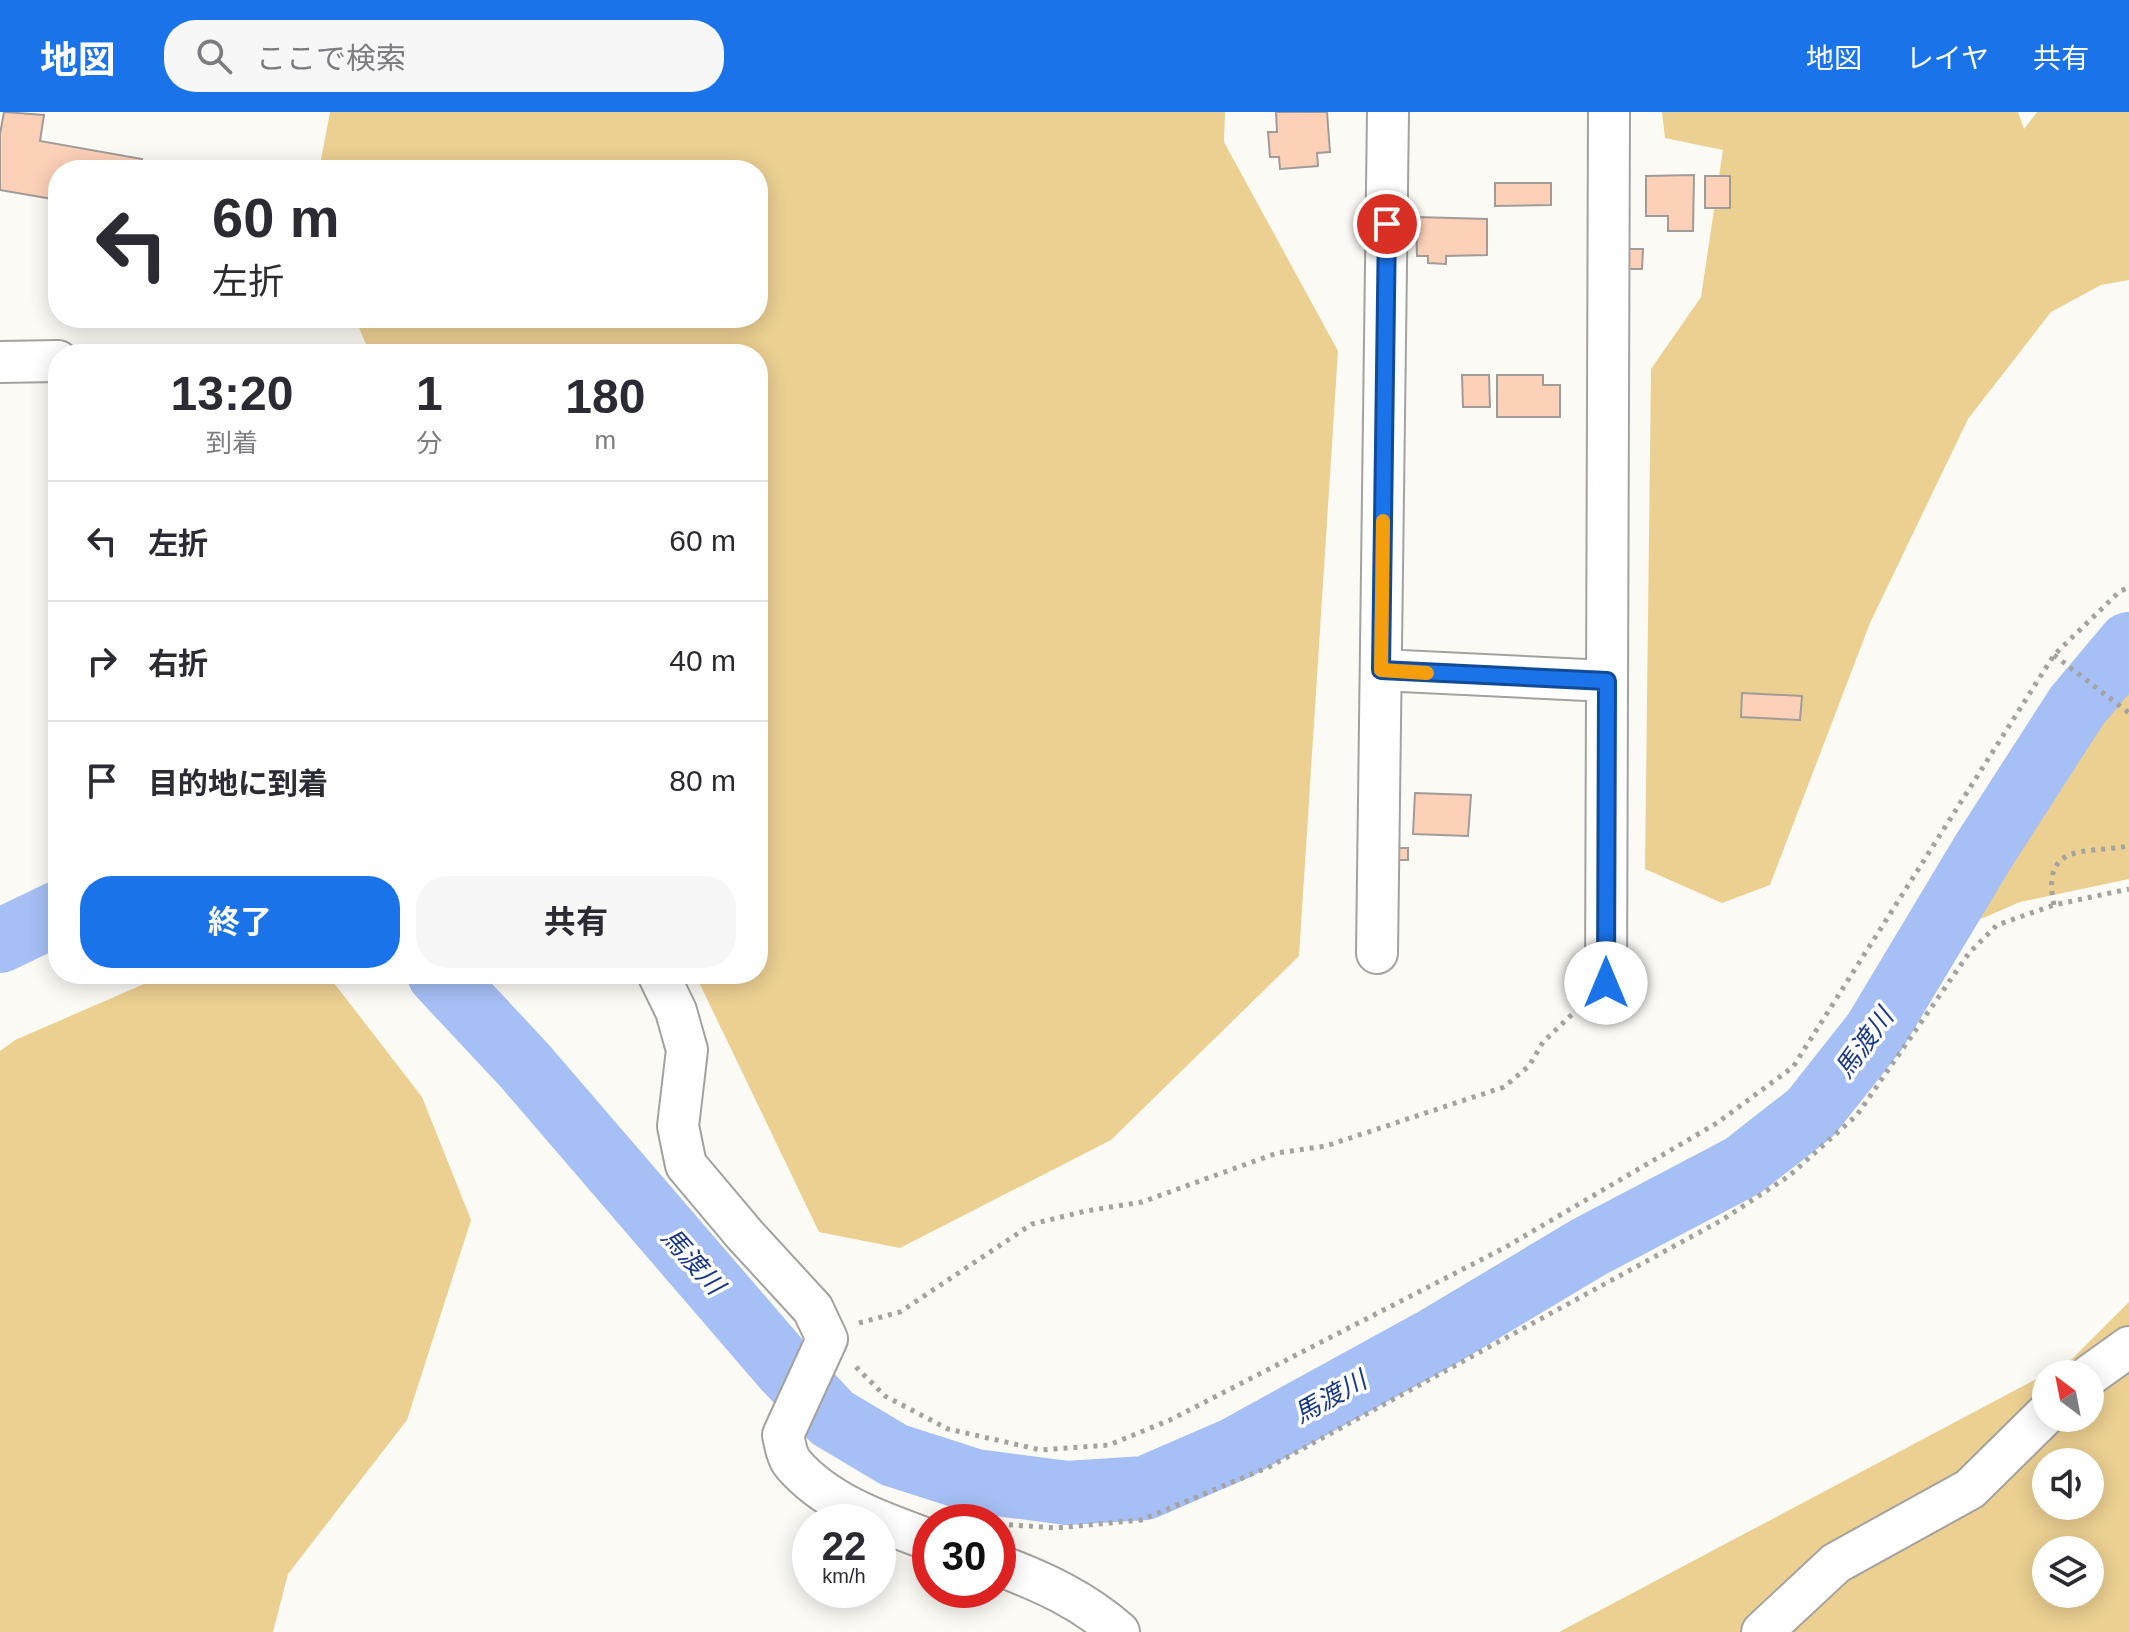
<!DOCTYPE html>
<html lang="ja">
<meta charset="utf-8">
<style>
:root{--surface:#fff;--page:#f7f7f7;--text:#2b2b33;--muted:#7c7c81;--line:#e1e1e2;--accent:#1a73e8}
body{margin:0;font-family:Arial,"Noto Sans JP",sans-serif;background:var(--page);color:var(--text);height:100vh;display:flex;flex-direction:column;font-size:30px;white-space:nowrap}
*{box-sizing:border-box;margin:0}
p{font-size:26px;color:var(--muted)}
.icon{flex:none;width:44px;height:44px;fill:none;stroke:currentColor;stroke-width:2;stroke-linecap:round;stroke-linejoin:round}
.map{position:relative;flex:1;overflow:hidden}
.sheet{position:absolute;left:48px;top:232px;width:720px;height:640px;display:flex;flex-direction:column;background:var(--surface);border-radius:32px;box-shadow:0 4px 20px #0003}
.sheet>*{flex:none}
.hud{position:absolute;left:48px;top:48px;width:720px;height:168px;border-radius:32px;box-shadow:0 4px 20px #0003;background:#fff;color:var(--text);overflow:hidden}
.needle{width:52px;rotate:328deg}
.tools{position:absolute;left:2032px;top:1248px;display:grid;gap:16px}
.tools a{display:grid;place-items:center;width:72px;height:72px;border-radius:50%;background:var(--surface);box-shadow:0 4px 20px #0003;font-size:40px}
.speed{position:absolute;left:792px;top:1392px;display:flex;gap:16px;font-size:40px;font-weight:700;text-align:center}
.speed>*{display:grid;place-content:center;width:104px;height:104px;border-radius:50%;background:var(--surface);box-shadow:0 4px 20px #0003;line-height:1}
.speed small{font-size:20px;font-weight:400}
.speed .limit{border:12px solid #d22;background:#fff;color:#111}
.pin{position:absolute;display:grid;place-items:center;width:68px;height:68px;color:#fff;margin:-34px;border:4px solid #fff;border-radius:50%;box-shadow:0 2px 8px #0007}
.me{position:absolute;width:88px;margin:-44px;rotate:0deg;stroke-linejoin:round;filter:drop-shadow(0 0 6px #0008)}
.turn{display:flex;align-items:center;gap:28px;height:168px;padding:0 32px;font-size:36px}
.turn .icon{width:104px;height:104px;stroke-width:2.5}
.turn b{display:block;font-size:56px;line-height:68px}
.eta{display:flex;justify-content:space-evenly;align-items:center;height:136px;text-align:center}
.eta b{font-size:48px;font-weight:700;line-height:56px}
.primary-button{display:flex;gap:16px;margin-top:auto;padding:16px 32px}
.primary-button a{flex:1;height:92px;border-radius:32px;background:var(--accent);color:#fff;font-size:32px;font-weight:700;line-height:92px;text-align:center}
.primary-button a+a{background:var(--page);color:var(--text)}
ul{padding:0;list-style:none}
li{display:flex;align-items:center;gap:24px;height:120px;padding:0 32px;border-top:2px solid var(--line)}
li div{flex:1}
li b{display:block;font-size:30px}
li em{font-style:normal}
header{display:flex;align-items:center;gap:48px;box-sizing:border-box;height:112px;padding:0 40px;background:var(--accent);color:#fff}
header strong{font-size:38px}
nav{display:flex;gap:44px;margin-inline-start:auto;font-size:28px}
.search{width:560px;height:72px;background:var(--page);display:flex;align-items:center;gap:20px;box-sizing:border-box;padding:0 28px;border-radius:32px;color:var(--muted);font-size:30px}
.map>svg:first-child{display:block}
.green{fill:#ecd092;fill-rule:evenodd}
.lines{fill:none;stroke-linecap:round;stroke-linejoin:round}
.river{stroke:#a6bff4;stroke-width:64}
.building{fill:#fdd1b8;stroke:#a19c9a;stroke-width:2}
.minor-casing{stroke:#a4a29e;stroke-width:44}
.path{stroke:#a4a39f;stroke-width:5;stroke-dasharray:4 6;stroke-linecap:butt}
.minor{stroke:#fff;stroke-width:40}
.route-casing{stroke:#114b97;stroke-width:20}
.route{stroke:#1a73e8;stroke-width:14}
.slow{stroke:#f59e0b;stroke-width:14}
.labels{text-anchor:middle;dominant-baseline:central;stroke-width:7;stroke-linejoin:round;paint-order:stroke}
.water-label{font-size:26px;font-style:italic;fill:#1b3882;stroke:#fff}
</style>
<header>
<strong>地図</strong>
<div class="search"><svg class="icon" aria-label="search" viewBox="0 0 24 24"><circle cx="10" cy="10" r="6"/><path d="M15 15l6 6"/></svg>ここで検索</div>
<nav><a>地図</a><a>レイヤ</a><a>共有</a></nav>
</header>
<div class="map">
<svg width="2129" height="1520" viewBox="0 0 2129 1520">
<rect width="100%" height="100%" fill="#fcfaf5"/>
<!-- green -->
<path class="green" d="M 330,0 L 1225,0 L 1224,30 L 1338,239 L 1299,844 L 1111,1028 L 900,1136 L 819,1120 L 695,862 L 758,862 L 758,242 L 370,242 L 355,206 L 758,206 L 758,58 L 319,58 Z
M 1662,0 L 2018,0 L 2024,17 L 2037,0 L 2129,0 L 2129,168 L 2101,173 L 2051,200 L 1968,307 L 1870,511 L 1770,773 L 1722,791 L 1645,757 L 1651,257 L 1701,185 L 1723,38 L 1665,26 Z
M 2129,567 L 2129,767 L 2020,790 L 1981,807 L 1972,793 L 2105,594 Z
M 167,862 L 327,862 L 422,985 L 471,1108 L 407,1308 L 288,1462 L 273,1520 L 0,1520 L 0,939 L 15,928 Z
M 2129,1190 L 2129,1520 L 1559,1520 L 2046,1262 L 2046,1306 L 2090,1306 L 2090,1262 L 2047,1262 L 2068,1251 ZM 2046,1350 L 2090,1350 L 2090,1394 L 2046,1394 ZM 2046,1438 L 2090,1438 L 2090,1482 L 2046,1482 Z"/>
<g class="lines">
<!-- river -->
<path class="river" d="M 0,829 L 58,801
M 439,862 L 525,954 L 784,1255 L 832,1306 L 894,1343 L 975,1369 L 1067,1381 L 1145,1376 L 1235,1337 L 1437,1226 L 1589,1135 L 1743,1054 L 1811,1001 L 1875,920 L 1983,740 L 2077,594 L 2129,532"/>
</g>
<!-- building -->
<path class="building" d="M 4,0 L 44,3 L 40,29 L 142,47 L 140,58 L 58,58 L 58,88 L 0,78 L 0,22 Z
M 1276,0 L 1327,0 L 1330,40 L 1317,41 L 1318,54 L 1280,57 L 1279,45 L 1270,45 L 1268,20 L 1277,20 Z
M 1694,63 L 1693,119 L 1668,119 L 1668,104 L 1646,104 L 1646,64 Z
M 1705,64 L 1730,64 L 1730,96 L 1705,96 Z
M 1495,71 L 1551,71 L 1551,93 L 1495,94 Z
M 1416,105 L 1487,107 L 1487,143 L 1446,144 L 1446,152 L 1428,151 L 1428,144 L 1417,144 Z
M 1626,137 L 1643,137 L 1642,157 L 1626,157 Z
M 1462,263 L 1489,263 L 1490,295 L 1463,295 Z
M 1497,263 L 1543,263 L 1543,273 L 1560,273 L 1560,305 L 1497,305 Z
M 1742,581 L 1802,584 L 1800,608 L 1741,605 Z
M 1415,681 L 1471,683 L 1468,724 L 1413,722 Z
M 1399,736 L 1408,736 L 1408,748 L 1398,748 Z"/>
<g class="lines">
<!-- minor casing -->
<g class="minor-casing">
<path id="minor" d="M 0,250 L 58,249
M 1381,558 L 1607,569
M 1377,841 L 1388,0
M 658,862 L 676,899 L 687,938 L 678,1014 L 686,1053 L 745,1123 L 813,1197 L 827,1227 L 783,1323 C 785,1332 787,1345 793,1352 C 827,1392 883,1411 930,1428
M 1606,871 L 1609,0
M 2090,1263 L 2129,1235
M 998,1453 C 1043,1470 1083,1488 1119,1520
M 1762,1520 L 1836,1451 L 1970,1377 L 2046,1302"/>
</g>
<!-- path -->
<path class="path" d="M 2054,543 L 2129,601
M 2054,793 C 2041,730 2084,742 2129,734
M 859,1211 L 900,1200 L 1032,1112 L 1086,1099 L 1142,1090 L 1277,1041 L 1326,1034 L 1504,975 L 1529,954 L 1543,930 L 1581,894
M 856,1255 L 885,1284 L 948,1317 L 1041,1338 L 1109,1333 L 1170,1308 L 1504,1136 L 1717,1011 L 1793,955 L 2054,543 L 2119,480 L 2129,475
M 959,1404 L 980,1410
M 999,1412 L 1056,1416 L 1141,1408 L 1269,1355 L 1722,1108 L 1789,1064 L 1857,1003 L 1969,841 L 1997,813 L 2054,793 L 2129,777"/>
<!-- minor -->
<use href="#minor" class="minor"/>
</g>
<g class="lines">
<!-- route casing -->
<g class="route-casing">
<path id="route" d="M 1387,112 L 1381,558 L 1607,569 L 1606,871"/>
</g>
<!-- route -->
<use href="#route" class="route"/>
<!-- slow -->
<path class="slow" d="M 1383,409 L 1381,558 L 1427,561"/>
</g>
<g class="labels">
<!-- water labels -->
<g class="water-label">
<text transform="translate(1864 931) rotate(-54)">馬渡川</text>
<text transform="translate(693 1149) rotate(48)">馬渡川</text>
<text transform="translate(1330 1285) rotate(-29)">馬渡川</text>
</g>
</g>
</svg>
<div class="tools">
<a><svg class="needle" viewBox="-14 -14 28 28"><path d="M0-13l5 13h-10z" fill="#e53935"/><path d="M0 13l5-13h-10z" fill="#7c7c81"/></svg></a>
<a><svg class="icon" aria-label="sound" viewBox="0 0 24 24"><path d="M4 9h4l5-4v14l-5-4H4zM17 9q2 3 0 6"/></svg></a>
<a><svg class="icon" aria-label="layers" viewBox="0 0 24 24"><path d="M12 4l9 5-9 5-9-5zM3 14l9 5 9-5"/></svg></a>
</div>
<div class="speed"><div>22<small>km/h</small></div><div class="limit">30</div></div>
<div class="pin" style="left:1387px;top:112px;background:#d93025"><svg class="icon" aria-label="arrive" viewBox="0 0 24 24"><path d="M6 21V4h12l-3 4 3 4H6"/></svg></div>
<svg class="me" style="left:1606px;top:871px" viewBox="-20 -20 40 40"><circle r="19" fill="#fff"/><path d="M0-13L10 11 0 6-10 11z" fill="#1a73e8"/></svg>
<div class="hud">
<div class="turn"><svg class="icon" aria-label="left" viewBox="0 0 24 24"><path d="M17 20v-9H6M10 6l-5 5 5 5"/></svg><div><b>60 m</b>左折</div></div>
</div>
<section class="sheet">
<div class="eta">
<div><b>13:20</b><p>到着</p></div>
<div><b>1</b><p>分</p></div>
<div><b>180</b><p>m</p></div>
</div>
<ul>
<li><svg class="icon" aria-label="left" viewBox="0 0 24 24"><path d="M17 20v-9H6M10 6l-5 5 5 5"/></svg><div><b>左折</b></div><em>60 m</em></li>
<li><svg class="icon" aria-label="right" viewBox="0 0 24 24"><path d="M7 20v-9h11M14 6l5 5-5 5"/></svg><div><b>右折</b></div><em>40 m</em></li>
<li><svg class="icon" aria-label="arrive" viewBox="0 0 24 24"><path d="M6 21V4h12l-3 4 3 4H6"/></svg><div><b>目的地に到着</b></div><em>80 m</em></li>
</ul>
<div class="primary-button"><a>終了</a><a>共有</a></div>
</section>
</div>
